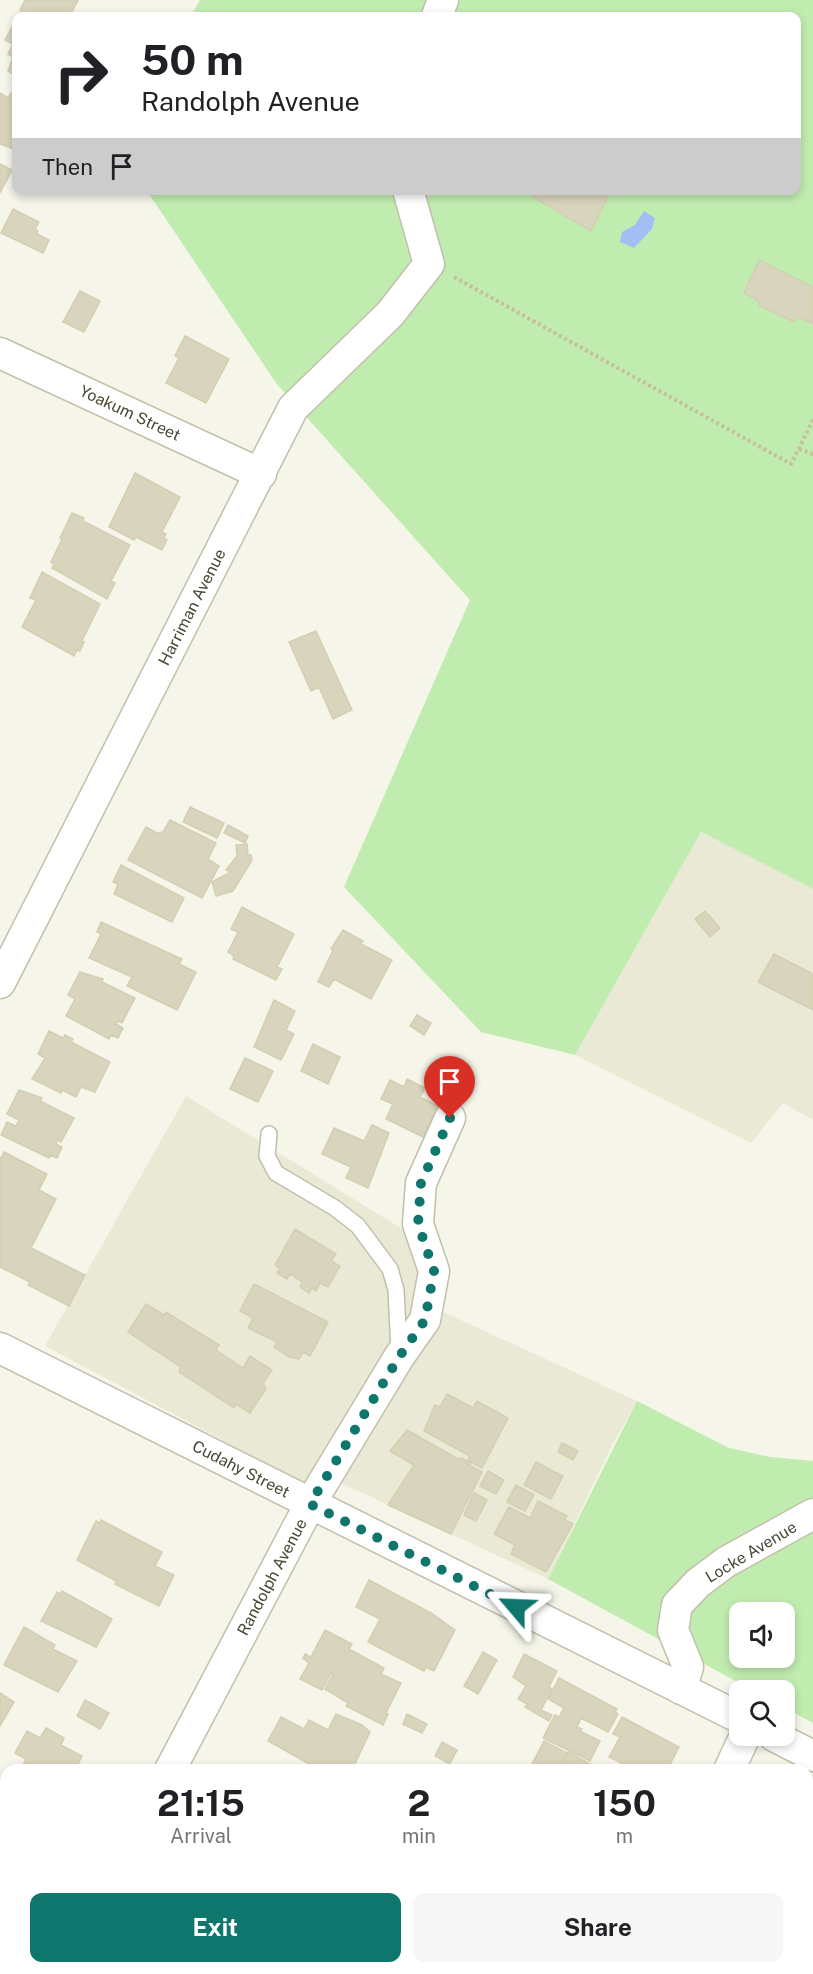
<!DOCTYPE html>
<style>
:root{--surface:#fff;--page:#f6f6f6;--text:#202124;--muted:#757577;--accent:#0f766e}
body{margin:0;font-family:"Public Sans",sans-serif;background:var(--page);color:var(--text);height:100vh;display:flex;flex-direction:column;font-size:22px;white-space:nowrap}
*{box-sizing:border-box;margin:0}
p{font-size:20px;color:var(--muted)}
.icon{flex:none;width:33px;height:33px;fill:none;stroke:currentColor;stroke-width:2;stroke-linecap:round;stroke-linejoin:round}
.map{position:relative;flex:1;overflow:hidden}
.panel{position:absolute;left:0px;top:1764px;width:813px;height:210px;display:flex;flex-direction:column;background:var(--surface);border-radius:18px 18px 0 0;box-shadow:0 3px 9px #0003}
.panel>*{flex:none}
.guide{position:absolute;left:12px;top:12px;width:789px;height:183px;border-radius:12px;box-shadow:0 3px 9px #0003;background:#fff;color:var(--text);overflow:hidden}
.controls{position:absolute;left:729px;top:1602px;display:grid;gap:12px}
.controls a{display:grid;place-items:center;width:66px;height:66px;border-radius:12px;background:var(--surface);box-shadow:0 3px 9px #0003;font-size:30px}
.pin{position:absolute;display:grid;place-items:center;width:51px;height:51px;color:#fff;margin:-62px -26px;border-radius:50% 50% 50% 0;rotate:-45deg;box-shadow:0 0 6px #0007}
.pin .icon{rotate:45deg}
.me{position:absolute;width:66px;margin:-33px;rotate:296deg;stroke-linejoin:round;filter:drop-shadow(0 0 4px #0008)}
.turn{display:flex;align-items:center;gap:21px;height:126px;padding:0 30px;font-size:27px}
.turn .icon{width:78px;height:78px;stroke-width:2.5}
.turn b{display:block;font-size:42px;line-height:51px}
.then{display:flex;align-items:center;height:57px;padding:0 30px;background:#0003;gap:12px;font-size:22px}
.eta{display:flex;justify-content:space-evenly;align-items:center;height:102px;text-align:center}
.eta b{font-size:36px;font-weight:700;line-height:42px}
.primary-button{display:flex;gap:12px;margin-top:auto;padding:12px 30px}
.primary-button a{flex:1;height:69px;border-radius:12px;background:var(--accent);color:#fff;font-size:24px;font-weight:700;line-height:69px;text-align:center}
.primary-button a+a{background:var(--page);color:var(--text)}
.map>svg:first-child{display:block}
.residential{fill:#eae9d6}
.green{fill:#c1ecaf;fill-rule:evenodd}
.water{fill:#a2bef5}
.building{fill:#d8d4bd;stroke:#d3cfb0;stroke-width:1.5}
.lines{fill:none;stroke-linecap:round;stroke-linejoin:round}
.lane-casing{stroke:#c2c0aa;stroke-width:18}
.street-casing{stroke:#c2c0aa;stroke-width:33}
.path{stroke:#c5c09b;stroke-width:4;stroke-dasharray:3 3;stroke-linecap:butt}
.lane{stroke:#fff;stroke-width:15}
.street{stroke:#fff;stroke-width:30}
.route{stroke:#0f766e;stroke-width:10;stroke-dasharray:0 18}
.labels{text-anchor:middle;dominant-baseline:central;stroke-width:4.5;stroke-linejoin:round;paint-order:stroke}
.street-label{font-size:16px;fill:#4a4736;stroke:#fff}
</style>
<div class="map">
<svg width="813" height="1974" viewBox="0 0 813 1974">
<rect width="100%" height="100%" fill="#f5f5e9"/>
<!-- residential -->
<path class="residential" d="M 701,832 L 813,889 L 813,1120 L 783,1103 L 751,1143 L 575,1055 Z
M 186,1096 L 409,1233 L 428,1305 L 637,1401 L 612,1445 L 548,1579 L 328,1477 L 319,1491 L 45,1346 Z"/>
<!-- green -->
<path class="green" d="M 200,0 L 813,0 L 813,889 L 701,832 L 575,1055 L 481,1032 L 344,887 L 470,600 L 276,383 L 147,191 L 796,190 L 796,16 L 191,16 Z
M 637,1401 L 729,1448 L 770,1457 L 813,1461 L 813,1723 L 785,1708 L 784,1690 L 752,1690 L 548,1579 ZM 740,1612 L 784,1612 L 784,1658 L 740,1658 Z
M 807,1779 L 813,1782 L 813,1951 L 807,1951 Z"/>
<!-- water -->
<path class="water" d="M 644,211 L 655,218 L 652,229 L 634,248 L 620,242 L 622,232 L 635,225 Z"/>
<!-- building -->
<path class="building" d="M 25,0 L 78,0 L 70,16 L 27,16 L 20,10 Z
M 15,21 L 16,22 L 16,76 L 8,71 L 13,57 L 8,54 L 13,44 L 5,40 Z
M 0,93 L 8,98 L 11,93 L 16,96 L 16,150 L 0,144 Z
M 0,164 L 12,170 L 0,193 Z
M 537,190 L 611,190 L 591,231 L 533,197 Z
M 13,209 L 39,222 L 35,229 L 38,231 L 37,234 L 49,240 L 43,253 L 1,233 Z
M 759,260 L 813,287 L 813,324 L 799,317 L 794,322 L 759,305 L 759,301 L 744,293 Z
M 80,291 L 100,301 L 84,332 L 63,322 Z
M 185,336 L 229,359 L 206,403 L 166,383 L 179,358 L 175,356 Z
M 135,473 L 180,497 L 162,532 L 166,534 L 164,538 L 167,540 L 162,550 L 136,537 L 134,540 L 109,527 Z
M 72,513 L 84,518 L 83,521 L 130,545 L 111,581 L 115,583 L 107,599 L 52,568 L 54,564 L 51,562 L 62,539 L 60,538 Z
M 42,572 L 100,604 L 82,641 L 84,642 L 80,651 L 77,650 L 74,656 L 22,627 L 36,600 L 30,598 Z
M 316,631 L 352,710 L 333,719 L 319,687 L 311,691 L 289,642 Z
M 190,807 L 224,823 L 217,838 L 183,822 Z
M 170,820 L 216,843 L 208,859 L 219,866 L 202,898 L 128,860 L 146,827 L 157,833 L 163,832 Z
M 228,825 L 248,836 L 245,843 L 224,833 Z
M 247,844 L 248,855 L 251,855 L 252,860 L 233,891 L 216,896 L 212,882 L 231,872 L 226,870 L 237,856 L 236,845 Z
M 121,865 L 184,898 L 172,922 L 114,894 L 118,884 L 113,882 Z
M 242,907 L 294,934 L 277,967 L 282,969 L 276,980 L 233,959 L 234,956 L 228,952 L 238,932 L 231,929 Z
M 705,911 L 720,928 L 710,937 L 695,919 Z
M 101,922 L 182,959 L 179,964 L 196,972 L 177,1010 L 127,986 L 132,977 L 89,958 L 101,934 L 97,932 Z
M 343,930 L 363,941 L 361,944 L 392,960 L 371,999 L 334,979 L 329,987 L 318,982 L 333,950 L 331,949 Z
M 774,954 L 813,974 L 813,1010 L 758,982 Z
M 80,972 L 103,979 L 102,982 L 135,998 L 122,1023 L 118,1021 L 116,1024 L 123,1028 L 118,1038 L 111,1035 L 109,1039 L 66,1016 L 75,999 L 68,995 Z
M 274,1000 L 295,1011 L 286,1030 L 294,1034 L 281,1060 L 254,1047 Z
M 417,1015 L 431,1023 L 424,1035 L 410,1026 Z
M 49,1031 L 63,1038 L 65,1035 L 73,1039 L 71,1042 L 110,1062 L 95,1092 L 81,1087 L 76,1097 L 62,1090 L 61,1093 L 32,1079 L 45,1058 L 38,1054 Z
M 313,1044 L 340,1057 L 328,1084 L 301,1071 Z
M 245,1058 L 273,1071 L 258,1102 L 230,1089 Z
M 407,1079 L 425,1088 L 420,1097 L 438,1106 L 423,1137 L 386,1119 L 393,1104 L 381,1099 L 390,1080 L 404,1087 Z
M 19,1090 L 42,1098 L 40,1101 L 74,1118 L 61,1142 L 57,1140 L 56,1144 L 62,1147 L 57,1158 L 50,1155 L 49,1158 L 1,1135 L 7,1122 L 16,1126 L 19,1120 L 7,1114 Z
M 372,1125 L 389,1133 L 368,1188 L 346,1178 L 351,1167 L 322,1154 L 334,1128 L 364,1141 Z
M 4,1152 L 47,1174 L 39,1190 L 56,1199 L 31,1248 L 85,1275 L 69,1306 L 28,1285 L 30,1282 L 0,1267 L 0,1160 Z
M 295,1229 L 336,1254 L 331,1261 L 340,1266 L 328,1287 L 320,1283 L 316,1291 L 312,1288 L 309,1293 L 300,1287 L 302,1282 L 290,1274 L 287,1279 L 277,1273 L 280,1268 L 275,1265 Z
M 254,1284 L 328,1322 L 310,1356 L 303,1352 L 299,1359 L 289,1357 L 274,1347 L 277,1342 L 248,1328 L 253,1318 L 240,1311 Z
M 146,1304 L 164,1315 L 166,1312 L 219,1345 L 216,1350 L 243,1368 L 250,1356 L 272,1370 L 263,1383 L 266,1389 L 250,1413 L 236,1404 L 234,1408 L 179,1372 L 181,1367 L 128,1332 Z
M 447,1394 L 473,1408 L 477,1401 L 508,1418 L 482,1468 L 468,1460 L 470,1456 L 424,1431 L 435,1405 L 440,1407 Z
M 407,1430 L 458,1459 L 461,1458 L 471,1463 L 469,1465 L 482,1472 L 451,1534 L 388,1505 L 414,1465 L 390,1451 Z
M 562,1443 L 578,1451 L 573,1460 L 558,1452 Z
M 536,1462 L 563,1476 L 551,1499 L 524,1485 Z
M 488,1471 L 504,1480 L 496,1494 L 480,1486 Z
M 516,1485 L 534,1495 L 525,1511 L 507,1502 Z
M 474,1493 L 487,1500 L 476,1521 L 464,1515 Z
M 538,1501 L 567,1516 L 565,1520 L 573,1524 L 546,1572 L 511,1554 L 515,1545 L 494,1534 L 509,1507 L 530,1518 Z
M 101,1520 L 162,1552 L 155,1566 L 174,1575 L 159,1606 L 115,1584 L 116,1581 L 77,1560 L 96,1521 L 100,1523 Z
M 369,1580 L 431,1613 L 455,1630 L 434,1671 L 426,1667 L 424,1671 L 368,1642 L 380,1619 L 356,1607 Z
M 62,1591 L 112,1619 L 96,1647 L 41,1621 L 57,1592 L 60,1594 Z
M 24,1627 L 55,1645 L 53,1649 L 77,1661 L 58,1692 L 4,1665 Z
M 325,1630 L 352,1644 L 349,1649 L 384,1668 L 381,1674 L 401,1683 L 386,1713 L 388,1714 L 383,1725 L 346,1706 L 348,1703 L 325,1689 L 333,1674 L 331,1673 L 322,1690 L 300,1679 L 309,1663 L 303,1658 L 305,1654 L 311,1657 Z
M 483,1652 L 497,1660 L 478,1694 L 464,1686 Z
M 524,1654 L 557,1671 L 549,1687 L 552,1689 L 541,1710 L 552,1715 L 549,1721 L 525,1707 L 527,1704 L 518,1699 L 526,1686 L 513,1677 Z
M 559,1678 L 617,1709 L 615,1712 L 618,1714 L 608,1732 L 581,1718 L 577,1727 L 582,1729 L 580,1731 L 600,1741 L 590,1761 L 543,1738 L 555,1715 L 559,1717 L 564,1708 L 548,1699 Z
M 0,1693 L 14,1702 L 0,1726 Z
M 85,1700 L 109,1713 L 100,1729 L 77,1716 Z
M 336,1714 L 362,1725 L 370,1732 L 352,1770 L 320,1770 L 268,1741 L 281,1717 L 304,1729 L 309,1720 L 328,1730 Z
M 407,1714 L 427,1724 L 422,1733 L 403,1724 Z
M 622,1717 L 679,1747 L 667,1770 L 652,1770 L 645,1766 L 643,1770 L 635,1770 L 609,1757 L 620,1737 L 613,1734 Z
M 46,1728 L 64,1738 L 61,1745 L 82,1756 L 75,1770 L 32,1770 L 23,1765 L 26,1759 L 15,1753 L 27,1731 L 40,1738 Z
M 544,1741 L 567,1753 L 559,1770 L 543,1770 L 532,1764 Z
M 442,1742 L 457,1750 L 450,1764 L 435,1756 Z
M 568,1752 L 590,1764 L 587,1770 L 559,1770 Z
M 4,1785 L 6,1786 L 6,1827 L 0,1824 L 0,1793 Z
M 0,1842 L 6,1845 L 6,1898 L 3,1905 L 0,1903 Z
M 168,1968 L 232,1968 L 228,1974 L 180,1974 Z
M 368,1968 L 437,1968 L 434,1974 L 365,1974 Z
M 481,1968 L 523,1968 L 520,1974 L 478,1974 Z"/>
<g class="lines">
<!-- lane casing -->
<g class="lane-casing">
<path id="lane" d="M 269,1134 L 267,1156 L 276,1173 L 335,1208 L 358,1226 L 390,1269 L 396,1290 L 399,1351"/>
</g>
<!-- street casing -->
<g class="street-casing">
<path id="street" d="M 437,16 L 443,0
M 0,353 L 261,474
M 0,983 L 293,408 L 390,314 L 429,264 L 408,190
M 0,1348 L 740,1718
M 681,1689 L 688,1667 L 673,1630 L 677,1605 L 698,1583 L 726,1562 L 813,1514
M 774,1736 L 813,1756
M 170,1770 L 310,1504 L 399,1357 L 425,1320 L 434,1271 L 418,1224 L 421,1183 L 450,1118
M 729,1770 L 745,1736
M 63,1974 L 66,1968
M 633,1974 L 636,1968"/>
</g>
<!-- path -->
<path class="path" d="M 454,277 L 791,464 L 813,420
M 799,449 L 813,454"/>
<!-- lane -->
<use href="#lane" class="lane"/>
<!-- street -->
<use href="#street" class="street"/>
</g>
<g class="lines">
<!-- route -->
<path class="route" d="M 450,1118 L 421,1183 L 418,1224 L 434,1271 L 425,1320 L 399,1357 L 310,1504 L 516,1607"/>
</g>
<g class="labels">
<!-- street labels -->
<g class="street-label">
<text transform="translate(130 413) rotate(25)">Yoakum Street</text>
<text transform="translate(192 607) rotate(-63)">Harriman Avenue</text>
<text transform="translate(241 1469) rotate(27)">Cudahy Street</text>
<text transform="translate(751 1552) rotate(-31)">Locke Avenue</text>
<text transform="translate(272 1577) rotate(-62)">Randolph Avenue</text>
</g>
</g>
</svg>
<div class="controls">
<a><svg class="icon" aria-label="sound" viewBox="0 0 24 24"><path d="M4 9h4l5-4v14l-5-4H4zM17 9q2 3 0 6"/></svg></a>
<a><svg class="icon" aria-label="search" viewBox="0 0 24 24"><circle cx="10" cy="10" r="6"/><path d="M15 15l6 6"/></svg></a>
</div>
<div class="pin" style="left:450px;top:1118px;background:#d93025"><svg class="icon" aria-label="arrive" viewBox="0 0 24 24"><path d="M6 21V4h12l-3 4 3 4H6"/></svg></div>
<svg class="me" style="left:516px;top:1607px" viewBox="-20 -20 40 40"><path d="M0-17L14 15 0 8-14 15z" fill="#0f766e" stroke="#fff" stroke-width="4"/></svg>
<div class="guide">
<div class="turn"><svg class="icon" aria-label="right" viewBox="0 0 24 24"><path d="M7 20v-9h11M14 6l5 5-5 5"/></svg><div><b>50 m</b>Randolph Avenue</div></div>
<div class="then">Then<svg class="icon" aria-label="arrive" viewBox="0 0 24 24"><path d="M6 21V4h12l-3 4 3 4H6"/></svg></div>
</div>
<section class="panel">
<div class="eta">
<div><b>21:15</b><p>Arrival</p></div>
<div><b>2</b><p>min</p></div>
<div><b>150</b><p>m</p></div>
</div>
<div class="primary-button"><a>Exit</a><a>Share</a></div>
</section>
</div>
